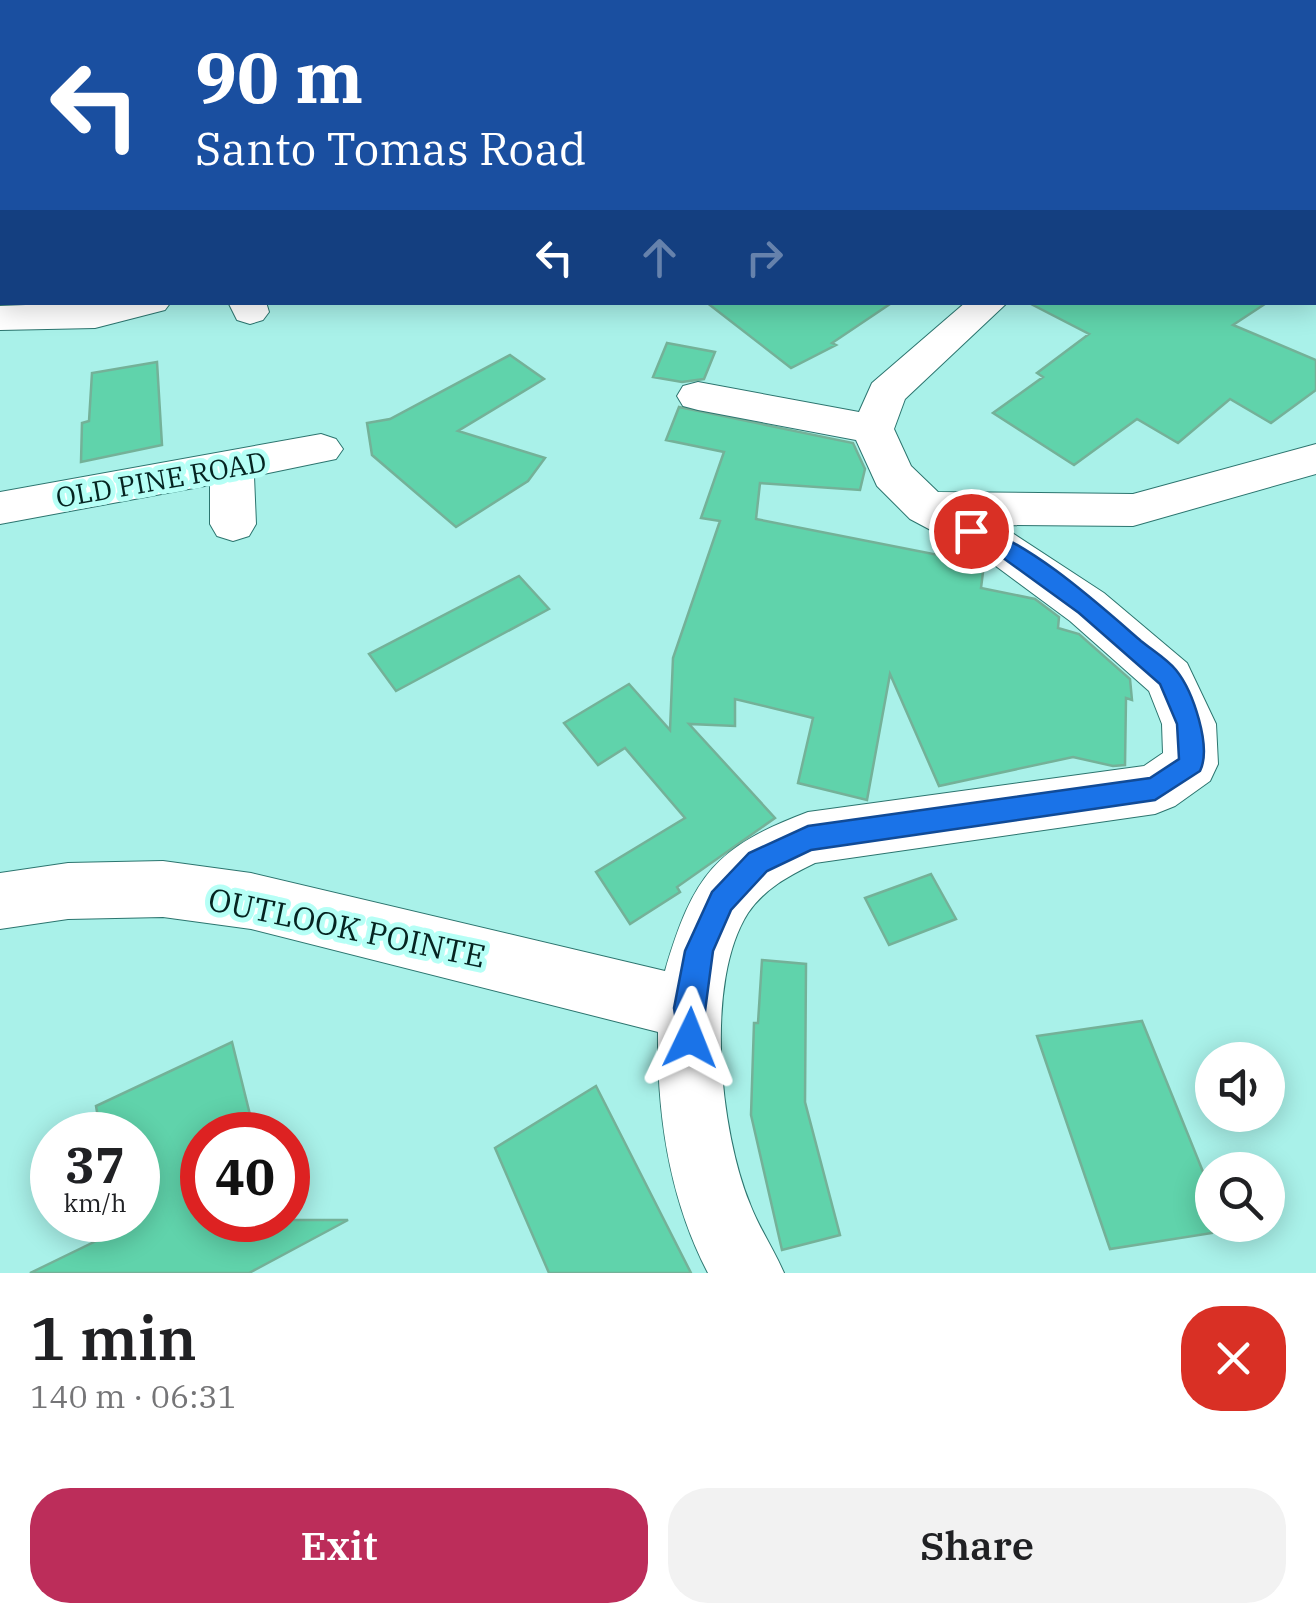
<!DOCTYPE html>
<meta charset="utf-8">
<style>
:root{--surface:#fff;--page:#f2f2f2;--text:#202124;--muted:#757577;--accent:#bc2d5a}
body{margin:0;font-family:"IBM Plex Serif",serif;background:var(--page);color:var(--text);height:100vh;display:flex;flex-direction:column;font-size:38px;white-space:nowrap}
*{box-sizing:border-box;margin:0}
p{font-size:32px;color:var(--muted)}
.icon{flex:none;width:55px;height:55px;fill:none;stroke:currentColor;stroke-width:2;stroke-linecap:round;stroke-linejoin:round}
.map{position:relative;height:1273px;overflow:hidden}
.sheet{display:flex;flex-direction:column;background:var(--surface);flex:1}
.sheet>*{flex:none}
.hud{position:absolute;left:0px;top:0px;width:1318px;height:305px;box-shadow:0 5px 25px #0003;background:#1a4fa0;color:#fff;overflow:hidden}
.fabs{position:absolute;left:1195px;top:1042px;display:grid;gap:20px}
.fabs a{display:grid;place-items:center;width:90px;height:90px;border-radius:50%;background:var(--surface);box-shadow:0 5px 25px #0003;font-size:50px}
.speed{position:absolute;left:30px;top:1112px;display:flex;gap:20px;font-size:50px;font-weight:700;text-align:center}
.speed>*{display:grid;place-content:center;width:130px;height:130px;border-radius:50%;background:var(--surface);box-shadow:0 5px 25px #0003;line-height:1}
.speed small{font-size:25px;font-weight:400}
.speed .limit{border:15px solid #d22;background:#fff;color:#111}
.pin{position:absolute;display:grid;place-items:center;width:85px;height:85px;color:#fff;margin:-42px;border:5px solid #fff;border-radius:50%;box-shadow:0 2px 10px #0007}
.me{position:absolute;width:110px;margin:-55px;rotate:2deg;stroke-linejoin:round;filter:drop-shadow(0 0 8px #0008)}
.turn{display:flex;align-items:center;gap:35px;height:210px;padding:0 30px;font-size:45px}
.turn .icon{width:130px;height:130px;stroke-width:2.5}
.turn b{display:block;font-size:70px;line-height:85px}
.lanes{display:flex;align-items:center;height:95px;padding:0 30px;background:#0003;justify-content:center;gap:50px;direction:ltr}
.lanes .off{opacity:.35}
.round{display:grid;place-items:center;flex:none;width:105px;height:105px;border-radius:40px;background:var(--page)}
.summary{display:flex;align-items:center;justify-content:space-between;height:170px;padding:0 30px}
h1{font-size:60px;font-weight:600;line-height:75px}
.cta{display:flex;gap:20px;margin-top:auto;padding:20px 30px}
.cta a{flex:1;height:115px;border-radius:40px;background:var(--accent);color:#fff;font-size:40px;font-weight:600;line-height:115px;text-align:center}
.cta a+a{background:var(--page);color:var(--text)}
.map>svg:first-child{display:block}
.green{fill:#b4d090}
.building{fill:#60d3ab;stroke:#74b198;stroke-width:2.5}
.lines{fill:none;stroke-linecap:round;stroke-linejoin:round}
.minor-casing{stroke:#2c756f;stroke-width:2}
.minor{fill:#fff;fill-rule:evenodd}
.route{fill:#1a73e8;stroke:#114b97;stroke-width:2.5}
.labels{text-anchor:middle;dominant-baseline:central;stroke-width:10;stroke-linejoin:round;paint-order:stroke}
.street-label{font-size:28px;fill:#052421;stroke:#b6fff6}
.near-street-label{font-size:32px;fill:#052421;stroke:#b6fff6}
</style>
<div class="map">
<svg width="1316" height="1273" viewBox="0 0 1316 1273">
<rect width="100%" height="100%" fill="#a9f1e9"/>
<!-- green -->
<path class="green" d="M 750,0 L 1316,0 L 1316,149 L 1315,2 Z"/>
<!-- building -->
<path class="building" d="M 706,302 L 893,302 L 832,343 L 836,345 L 791,368 Z
M 1027,302 L 1268,302 L 1233,325 L 1316,360 L 1316,390 L 1271,423 L 1230,399 L 1178,443 L 1137,419 L 1074,465 L 993,413 L 1043,377 L 1037,373 L 1089,334 Z
M 667,343 L 715,352 L 704,379 L 682,382 L 653,377 Z
M 510,355 L 544,379 L 458,431 L 545,458 L 528,481 L 456,527 L 372,455 L 367,423 L 390,419 Z
M 157,362 L 162,445 L 81,462 L 82,423 L 89,421 L 92,373 Z
M 679,407 L 853,443 L 865,469 L 860,490 L 760,483 L 756,519 L 984,564 L 981,588 L 1035,599 L 1059,617 L 1058,628 L 1079,634 L 1130,679 L 1132,700 L 1126,698 L 1125,765 L 1113,766 L 1073,757 L 939,786 L 890,674 L 867,800 L 798,783 L 813,718 L 735,699 L 735,726 L 689,724 L 775,818 L 677,887 L 680,892 L 630,924 L 596,872 L 685,818 L 625,748 L 598,765 L 564,723 L 629,684 L 670,730 L 673,658 L 720,521 L 701,518 L 724,452 L 666,440 Z
M 519,576 L 549,609 L 396,691 L 369,654 Z
M 931,874 L 956,919 L 889,945 L 865,898 Z
M 762,960 L 806,964 L 805,1102 L 840,1235 L 782,1250 L 751,1115 L 754,1023 L 758,1023 Z
M 1142,1021 L 1212,1194 L 1212,1233 L 1110,1249 L 1037,1036 Z
M 232,1042 L 255,1135 L 202,1135 L 202,1220 L 348,1220 L 249,1273 L 30,1273 L 100,1239 L 98,1220 L 138,1220 L 138,1135 L 101,1135 L 96,1106 Z
M 596,1086 L 691,1273 L 549,1273 L 495,1148 Z"/>
<g class="lines">
<!-- minor casing -->
<g class="minor-casing">
<path id="minor" d="M 100,0 L 126,0 L 126,2 L 100,2 Z
M 712,0 L 738,0 L 738,2 L 712,2 Z
M 1,178 L 2,201 L 0,202 L 0,178 Z
M 1315,221 L 1316,221 L 1316,243 L 1315,243 Z
M 103,302 L 171,302 L 165,310 L 95,328 L 0,330 L 0,306 Z
M 228,302 L 266,302 L 269,312 L 263,320 L 250,324 L 237,320 Z
M 966,302 L 1008,302 L 905,399 L 894,429 L 911,466 L 938,492 L 1133,494 L 1316,444 L 1316,474 L 1133,526 L 1000,525 L 1104,593 L 1187,663 L 1216,724 L 1218,764 L 1210,781 L 1175,806 L 1155,814 L 815,863 C 790,875 764,889 748,913 C 704,982 720,1131 750,1204 C 759,1228 774,1249 784,1273 L 708,1273 C 669,1198 657,1116 658,1032 L 251,929 L 163,917 L 68,919 L 0,929 L 0,873 L 68,863 L 163,861 L 251,873 L 665,971 C 693,876 715,847 808,812 L 1144,766 L 1163,753 L 1162,724 L 1149,691 L 1070,621 L 989,561 L 910,519 L 877,486 L 856,440 L 698,410 L 683,406 L 677,396 L 683,386 L 698,382 L 859,412 L 872,383 Z
M 321,434 L 336,439 L 343,449 L 336,459 L 254,476 L 256,524 L 249,536 L 233,541 L 217,536 L 210,524 L 210,485 L 0,524 L 0,492 Z"/>
</g>
<!-- minor -->
<use href="#minor" class="minor"/>
</g>
<!-- route -->
<path class="route" d="M 971,524 C 1030,542 1095,601 1141,641 C 1152,650 1167,659 1176,670 C 1193,691 1212,747 1200,771 L 1155,800 L 811,850 L 767,871 L 731,910 L 713,951 L 700,1049 L 690,1053 L 680,1049 L 674,1008 L 685,951 L 712,892 L 749,853 L 808,826 L 1150,778 L 1179,759 L 1177,724 L 1160,684 L 1079,613 L 999,555 L 964,537 L 961,531 L 964,526 Z"/>
<g class="labels">
<!-- street labels -->
<g class="street-label">
<text transform="translate(161 479) rotate(-10)">OLD PINE ROAD</text>
</g>
<!-- near-street labels -->
<g class="near-street-label">
<text transform="translate(347 927) rotate(12)">OUTLOOK POINTE</text>
</g>
</g>
</svg>
<div class="fabs">
<a><svg class="icon" aria-label="sound" viewBox="0 0 24 24"><path d="M4 9h4l5-4v14l-5-4H4zM17 9q2 3 0 6"/></svg></a>
<a><svg class="icon" aria-label="search" viewBox="0 0 24 24"><circle cx="10" cy="10" r="6"/><path d="M15 15l6 6"/></svg></a>
</div>
<div class="speed"><div>37<small>km/h</small></div><div class="limit">40</div></div>
<div class="pin" style="left:971px;top:531px;background:#d93025"><svg class="icon" aria-label="arrive" viewBox="0 0 24 24"><path d="M6 21V4h12l-3 4 3 4H6"/></svg></div>
<svg class="me" style="left:690px;top:1038px" viewBox="-20 -20 40 40"><path d="M0-17L14 15 0 8-14 15z" fill="#1a73e8" stroke="#fff" stroke-width="4"/></svg>
<div class="hud">
<div class="turn"><svg class="icon" aria-label="left" viewBox="0 0 24 24"><path d="M17 20v-9H6M10 6l-5 5 5 5"/></svg><div><b>90 m</b>Santo Tomas Road</div></div>
<div class="lanes"><svg class="icon" aria-label="left" viewBox="0 0 24 24"><path d="M17 20v-9H6M10 6l-5 5 5 5"/></svg><svg class="icon off" aria-label="ahead" viewBox="0 0 24 24"><path d="M12 20V5M6 11l6-6 6 6"/></svg><svg class="icon off" aria-label="right" viewBox="0 0 24 24"><path d="M7 20v-9h11M14 6l5 5-5 5"/></svg></div>
</div>
</div>
<section class="sheet">
<div class="summary"><div><h1>1 min</h1><p>140 m · 06:31</p></div><a class="round" style="background:#d93025;color:#fff"><svg class="icon" aria-label="close" viewBox="0 0 24 24"><path d="M6 6l12 12M18 6L6 18"/></svg></a></div>
<div class="cta"><a>Exit</a><a>Share</a></div>
</section>
